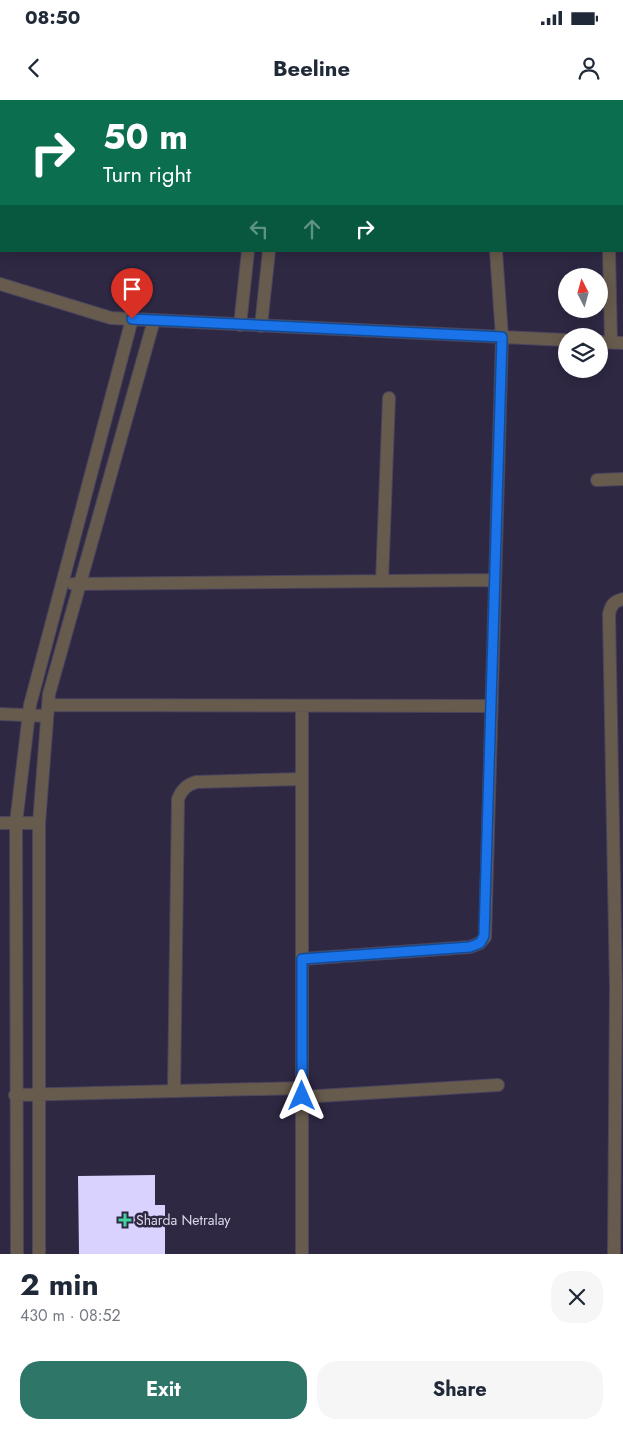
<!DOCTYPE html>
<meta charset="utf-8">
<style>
:root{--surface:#fff;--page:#f6f6f7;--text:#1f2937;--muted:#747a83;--accent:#2e7667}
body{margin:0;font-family:Jost,sans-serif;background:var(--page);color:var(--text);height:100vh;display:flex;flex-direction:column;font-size:19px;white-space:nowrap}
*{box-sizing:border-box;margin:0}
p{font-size:16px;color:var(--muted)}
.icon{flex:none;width:28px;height:28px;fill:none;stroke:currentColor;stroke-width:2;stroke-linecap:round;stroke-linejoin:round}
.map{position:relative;height:1154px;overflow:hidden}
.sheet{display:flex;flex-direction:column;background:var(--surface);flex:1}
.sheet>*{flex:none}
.top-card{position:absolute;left:0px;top:0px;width:624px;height:152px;box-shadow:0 2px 12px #0003;background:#0b6e4f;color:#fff;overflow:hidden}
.needle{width:32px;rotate:354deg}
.buttons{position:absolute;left:558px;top:168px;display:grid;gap:10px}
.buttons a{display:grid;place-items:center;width:50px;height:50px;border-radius:50%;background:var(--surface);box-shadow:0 2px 12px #0003;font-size:25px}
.pin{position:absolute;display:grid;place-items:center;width:42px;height:42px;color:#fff;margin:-51px -21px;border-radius:50% 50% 50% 0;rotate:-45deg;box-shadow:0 0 5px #0007}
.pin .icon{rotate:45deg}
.me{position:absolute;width:55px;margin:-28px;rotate:0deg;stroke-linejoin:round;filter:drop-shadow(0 0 4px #0008)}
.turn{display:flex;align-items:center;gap:18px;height:105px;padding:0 20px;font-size:22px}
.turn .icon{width:65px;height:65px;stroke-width:2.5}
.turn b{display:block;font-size:35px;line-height:42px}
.lanes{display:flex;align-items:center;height:48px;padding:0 20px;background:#0003;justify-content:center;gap:25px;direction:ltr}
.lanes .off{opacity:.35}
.round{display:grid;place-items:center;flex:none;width:52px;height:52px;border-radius:20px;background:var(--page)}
.head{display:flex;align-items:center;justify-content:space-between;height:85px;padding:0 20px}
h1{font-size:30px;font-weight:700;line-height:38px}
.cta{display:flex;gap:10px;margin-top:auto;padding:10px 20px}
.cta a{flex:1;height:58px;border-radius:20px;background:var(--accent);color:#fff;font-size:20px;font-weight:700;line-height:58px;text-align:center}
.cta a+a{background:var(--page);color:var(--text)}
.status{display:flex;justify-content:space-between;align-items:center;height:35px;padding:0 25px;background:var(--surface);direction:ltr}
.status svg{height:14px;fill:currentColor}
header{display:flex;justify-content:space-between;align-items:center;height:65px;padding:0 20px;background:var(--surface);font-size:22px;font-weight:700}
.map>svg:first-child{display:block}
.building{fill:#dad2fe}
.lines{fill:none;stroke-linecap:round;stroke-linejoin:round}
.minor-casing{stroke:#4a445e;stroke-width:14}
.minor{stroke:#675b4d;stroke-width:12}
.route-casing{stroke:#114b97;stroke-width:12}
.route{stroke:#1a73e8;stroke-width:9}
.poi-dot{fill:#41d4a1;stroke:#2e2843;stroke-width:2}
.labels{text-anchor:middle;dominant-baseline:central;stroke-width:5;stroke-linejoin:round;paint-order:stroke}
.poi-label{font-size:14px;fill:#dcd9eb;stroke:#2e2843;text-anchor:start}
</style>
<div class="status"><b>08:50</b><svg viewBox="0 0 49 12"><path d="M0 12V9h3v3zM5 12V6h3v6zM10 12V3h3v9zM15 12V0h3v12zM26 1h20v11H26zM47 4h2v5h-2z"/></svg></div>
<header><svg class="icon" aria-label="back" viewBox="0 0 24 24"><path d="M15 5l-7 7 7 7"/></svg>Beeline<svg class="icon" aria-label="person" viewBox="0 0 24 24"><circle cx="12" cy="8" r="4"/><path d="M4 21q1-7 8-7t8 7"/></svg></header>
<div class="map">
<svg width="623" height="1154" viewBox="0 0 623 1154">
<rect width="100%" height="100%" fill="#2e2843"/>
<!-- building -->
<path class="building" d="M 155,1075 L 155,1105 L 165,1105 L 165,1154 L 79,1154 L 78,1076 Z"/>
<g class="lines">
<!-- minor casing -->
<g class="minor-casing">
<path id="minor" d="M 486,0 L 486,1
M 28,1 L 29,0
M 265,1 L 265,0
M 285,1 L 285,0
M 622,26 L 623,26
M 0,103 L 1,99
M 609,151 L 611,242
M 0,184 L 111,218 L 566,240
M 240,225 L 248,151
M 261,226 L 269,151
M 599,242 L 623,243
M 597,380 L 623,379
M 382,481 L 389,298
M 73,484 L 495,480
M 48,605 L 491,606
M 302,606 L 302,1154
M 0,614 L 47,616
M 0,723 L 39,723
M 302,859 L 470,847 L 480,843 L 485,837 L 502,237 L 496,151
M 174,991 L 178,699 C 182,689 187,685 196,682 L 302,679
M 15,995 L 302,988
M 302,997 L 498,985
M 17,1154 L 16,723 L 30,605 L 132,219
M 39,1154 L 39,723 L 49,594 L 154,220
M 614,1154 L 616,887 L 609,514 C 611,505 614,501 623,499"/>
</g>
<!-- minor -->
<use href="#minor" class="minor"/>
</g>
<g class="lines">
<!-- route casing -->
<g class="route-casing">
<path id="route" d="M 132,219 L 502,237 L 484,836 L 480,843 L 470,847 L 302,859 L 302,996"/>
</g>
<!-- route -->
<use href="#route" class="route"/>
</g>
<!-- markers -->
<path class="poi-dot" d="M122.5 1112.5h5v5h5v5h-5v5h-5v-5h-5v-5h5z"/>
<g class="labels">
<!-- poi labels -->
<g class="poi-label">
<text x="136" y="1120">Sharda Netralay</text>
</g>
</g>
</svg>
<div class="buttons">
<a><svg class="needle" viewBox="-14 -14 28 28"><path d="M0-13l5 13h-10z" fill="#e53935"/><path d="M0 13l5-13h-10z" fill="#747a83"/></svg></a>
<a><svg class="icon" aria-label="layers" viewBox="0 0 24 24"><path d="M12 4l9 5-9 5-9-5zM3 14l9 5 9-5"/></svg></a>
</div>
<div class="pin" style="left:132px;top:219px;background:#d93025"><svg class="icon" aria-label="arrive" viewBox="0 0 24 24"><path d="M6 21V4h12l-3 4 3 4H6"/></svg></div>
<svg class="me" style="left:302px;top:996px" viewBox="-20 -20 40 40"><path d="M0-17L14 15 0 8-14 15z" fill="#1a73e8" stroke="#fff" stroke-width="4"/></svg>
<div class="top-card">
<div class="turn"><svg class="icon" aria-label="right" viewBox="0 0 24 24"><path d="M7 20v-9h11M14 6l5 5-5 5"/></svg><div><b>50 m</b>Turn right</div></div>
<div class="lanes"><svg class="icon off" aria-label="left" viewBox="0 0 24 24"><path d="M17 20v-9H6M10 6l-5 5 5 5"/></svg><svg class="icon off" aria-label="ahead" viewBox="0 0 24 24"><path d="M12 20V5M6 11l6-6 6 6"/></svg><svg class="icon" aria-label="right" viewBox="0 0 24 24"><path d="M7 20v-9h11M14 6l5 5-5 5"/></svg></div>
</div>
</div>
<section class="sheet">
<div class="head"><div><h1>2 min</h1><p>430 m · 08:52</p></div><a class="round"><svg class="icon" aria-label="close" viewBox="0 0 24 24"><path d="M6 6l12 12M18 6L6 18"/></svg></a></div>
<div class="cta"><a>Exit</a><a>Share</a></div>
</section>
